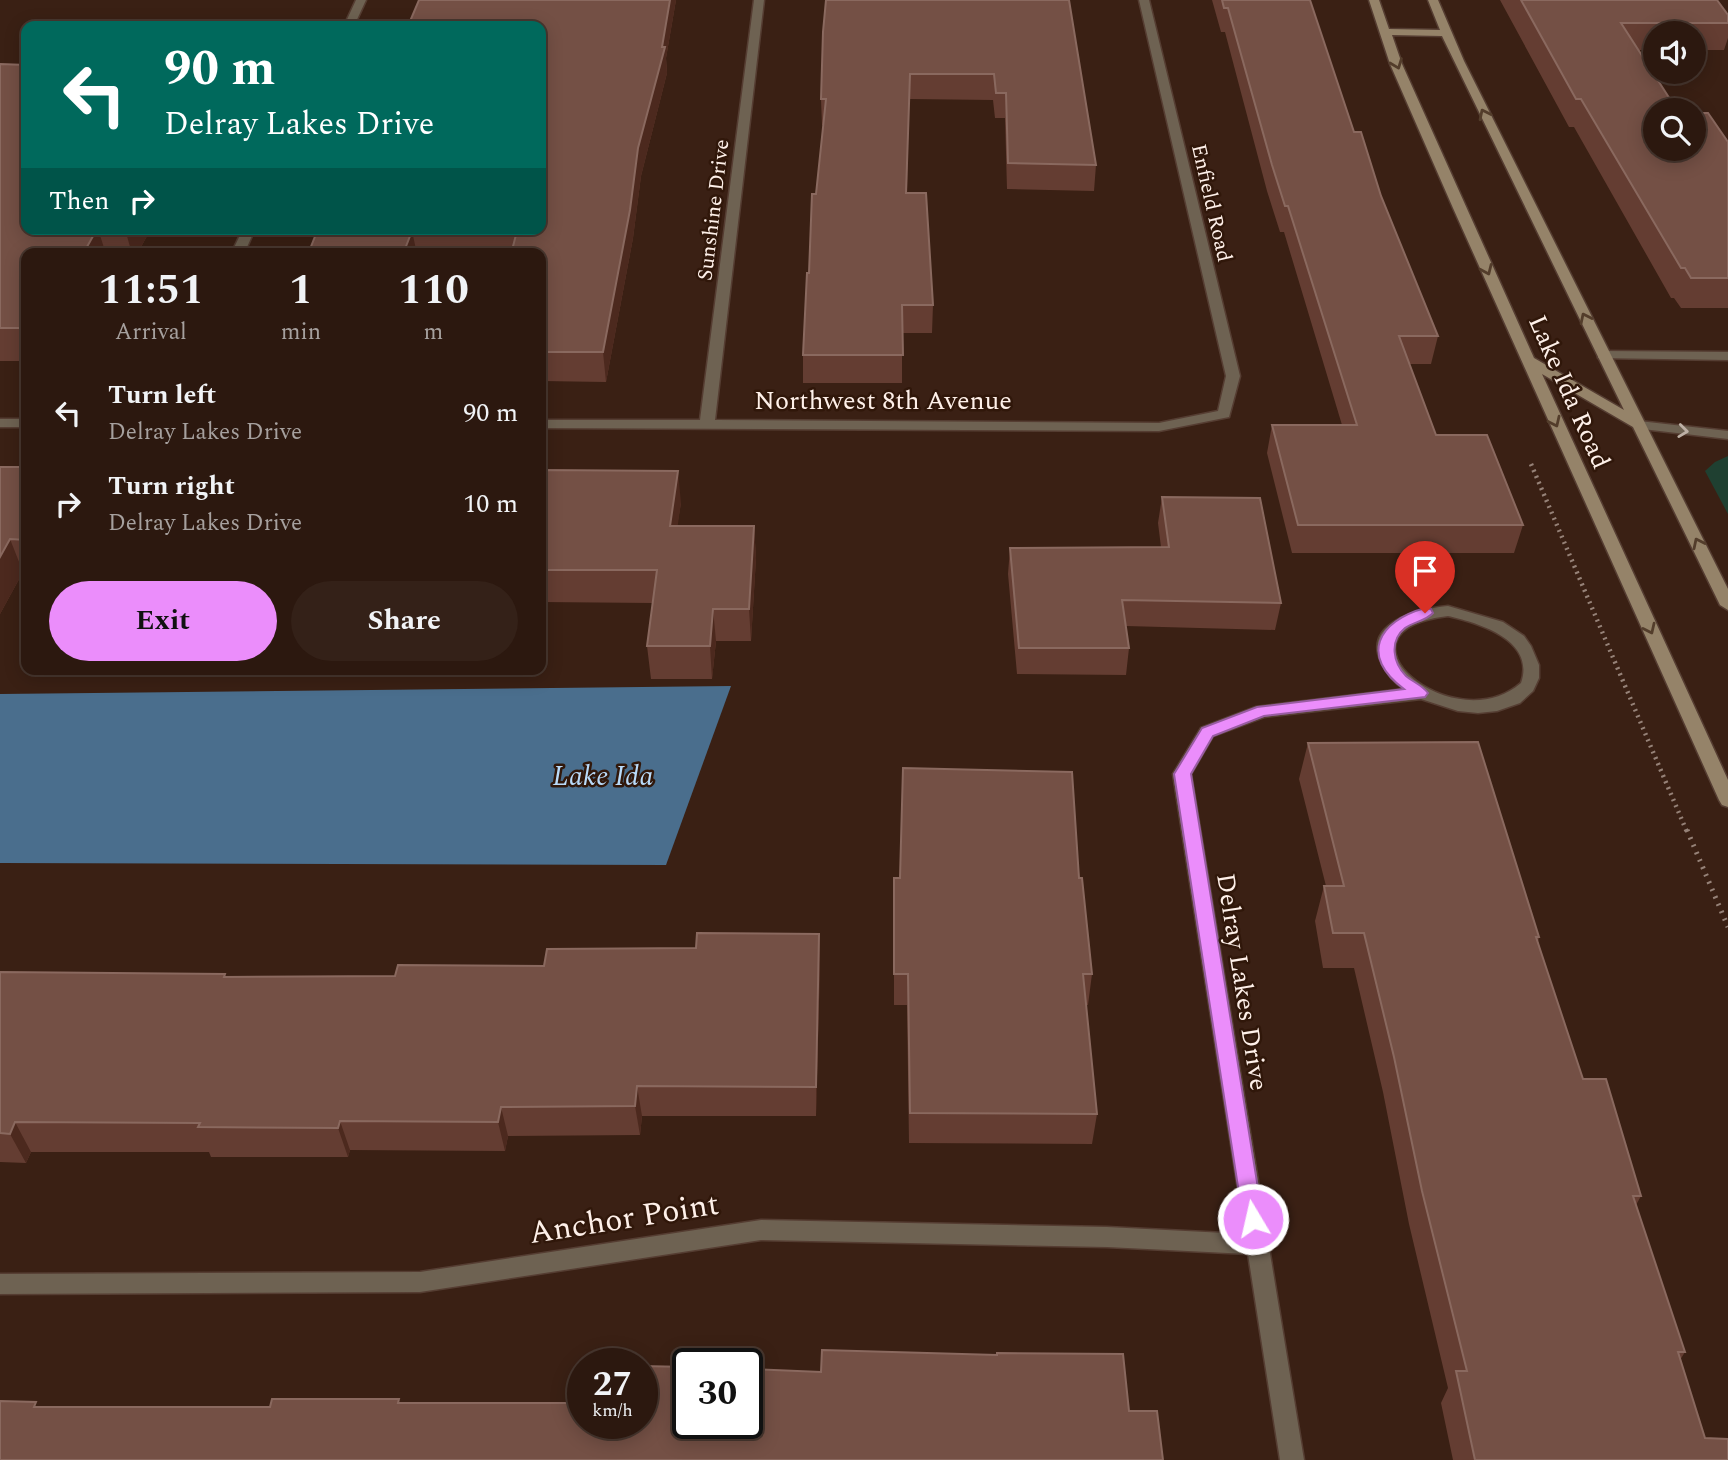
<!DOCTYPE html>
<style>
:root{--surface:#2c180f;--page:#342118;--text:#f1f3f6;--muted:#a6a09e;--line:#48372f;--accent:#eb8dfb}
body{margin:0;font-family:Spectral,serif;background:var(--page);color:var(--text);height:100vh;display:flex;flex-direction:column;font-size:26px;white-space:nowrap}
*{box-sizing:border-box;margin:0}
p{font-size:23px;color:var(--muted)}
.icon{flex:none;width:38px;height:38px;fill:none;stroke:currentColor;stroke-width:2;stroke-linecap:round;stroke-linejoin:round}
.map{position:relative;flex:1;overflow:hidden}
.details{position:absolute;left:21px;top:248px;width:525px;height:427px;display:flex;flex-direction:column;background:var(--surface);border-radius:14px;box-shadow:0 4px 18px #0003,0 0 0 2px var(--line)}
.details>*{flex:none}
.top-card{position:absolute;left:21px;top:21px;width:525px;height:214px;border-radius:14px;box-shadow:0 4px 18px #0003,0 0 0 2px var(--line);background:#00695c;color:#fff;overflow:hidden}
.controls{position:absolute;left:1643px;top:21px;display:grid;gap:14px}
.controls a{display:grid;place-items:center;width:63px;height:63px;border-radius:50%;background:var(--surface);box-shadow:0 4px 18px #0003,0 0 0 2px var(--line);font-size:35px}
.speed{position:absolute;left:567px;top:1348px;display:flex;gap:14px;font-size:35px;font-weight:700;text-align:center}
.speed>*{display:grid;place-content:center;width:91px;height:91px;border-radius:50%;background:var(--surface);box-shadow:0 4px 18px #0003,0 0 0 2px var(--line);line-height:1}
.speed small{font-size:18px;font-weight:400}
.speed .limit{border:4px solid #111;border-radius:10px;background:#fff;color:#111}
.pin{position:absolute;display:grid;place-items:center;width:60px;height:60px;color:#fff;margin:-72px -30px;border-radius:50% 50% 50% 0;rotate:-45deg;box-shadow:0 0 7px #0007}
.pin .icon{rotate:45deg}
.me{position:absolute;width:77px;margin:-38px;rotate:351deg;stroke-linejoin:round;filter:drop-shadow(0 0 5px #0008)}
.turn{display:flex;align-items:center;gap:24px;height:147px;padding:0 28px;font-size:32px}
.turn .icon{width:91px;height:91px;stroke-width:2.5}
.turn b{display:block;font-size:49px;line-height:60px}
.then{display:flex;align-items:center;height:66px;padding:0 28px;background:#0003;gap:14px;font-size:26px}
.eta{display:flex;justify-content:space-evenly;align-items:center;height:119px;text-align:center}
.eta b{font-size:42px;font-weight:700;line-height:49px}
.cta{display:flex;gap:14px;margin-top:auto;padding:14px 28px}
.cta a{flex:1;height:80px;border-radius:42px;background:var(--accent);color:#111;font-size:28px;font-weight:700;line-height:80px;text-align:center}
.cta a+a{background:var(--page);color:var(--text)}
ul{padding:0;list-style:none}
li{display:flex;align-items:center;gap:21px;height:91px;padding:0 28px}
li div{flex:1}
li b{display:block;font-size:26px}
li em{font-style:normal}
.map>svg:first-child{display:block}
.green{fill:#1f4031}
.water{fill:#4a6e8d}
.lines{fill:none;stroke-linecap:round;stroke-linejoin:round}
.lane-casing{stroke:#553d32;stroke-width:3}
.street-casing{stroke:#553d32;stroke-width:3}
.secondary-casing{stroke:#553d32;stroke-width:3}
.path-far1{stroke:#968278;stroke-width:4.5;stroke-dasharray:2 4.5;stroke-linecap:butt}
.path{stroke:#968278;stroke-width:5;stroke-dasharray:2 6;stroke-linecap:butt}
.lane{fill:#6e6252;fill-rule:evenodd}
.street{fill:#6e6252;fill-rule:evenodd}
.secondary{fill:#958369;fill-rule:evenodd}
.wall{fill:#643d32}
.shaded-wall{fill:#4c291e}
.building{fill:#745045;stroke:#8a695f;stroke-width:2}
.oneway{stroke:#533d2b}
.oneway2{stroke:#bdb0a5}
.route{fill:#eb8dfb;stroke:#995ca3;stroke-width:2}
.labels{text-anchor:middle;dominant-baseline:central;stroke-width:5;stroke-linejoin:round;paint-order:stroke}
.far-street-label{font-size:21px;fill:#fef0e9;stroke:#30170a}
.street-label{font-size:26px;fill:#fef0e9;stroke:#30170a}
.water-label{font-size:28px;font-style:italic;fill:#b9dbfa;stroke:#30170a}
.near-street-label{font-size:32px;fill:#fef0e9;stroke:#30170a}
</style>
<div class="map">
<svg width="1728" height="1460" viewBox="0 0 1728 1460">
<rect width="100%" height="100%" fill="#3a2014"/>
<!-- green -->
<path class="green" d="M 1728,456 L 1728,514 L 1705,471 L 1715,462 Z"/>
<!-- water -->
<path class="water" d="M 731,686 L 666,865 L 0,863 L 0,694 Z"/>
<g class="lines">
<!-- lane casing -->
<g class="lane-casing">
<path id="lane" d="M 1603,351 L 1728,352 L 1728,360 L 1598,358 L 1598,352 Z
M 1639,421 L 1728,431 L 1728,439 L 1634,428 L 1632,425 L 1634,422 Z"/>
</g>
<!-- street casing -->
<g class="street-casing">
<path id="street" d="M 356,0 L 366,0 L 354,26 L 344,26 Z
M 754,0 L 764,0 L 715,420 L 1159,423 L 1218,411 L 1226,376 L 1139,0 L 1149,0 L 1240,376 L 1229,417 L 1159,431 L 541,428 L 541,420 L 700,420 Z
M 243,229 L 255,229 L 244,254 L 231,254 Z
M 0,419 L 26,419 L 26,427 L 0,427 Z
M 1448,606 L 1503,622 L 1524,636 L 1531,646 L 1539,665 L 1539,678 L 1533,691 L 1520,703 L 1497,711 L 1478,713 L 1458,711 L 1421,699 L 1264,717 L 1213,736 L 1191,774 L 1304,1460 L 1280,1460 L 1248,1254 L 1107,1247 L 761,1240 L 420,1292 L 0,1294 L 0,1274 L 420,1272 L 761,1220 L 1107,1227 L 1245,1234 L 1173,774 L 1201,728 L 1256,707 L 1404,689 C 1395,683 1387,674 1382,664 C 1361,623 1418,609 1448,606 ZM 1448,616 C 1479,623 1536,640 1521,683 C 1453,742 1321,631 1448,616 Z"/>
</g>
<!-- secondary casing -->
<g class="secondary-casing">
<path id="secondary" d="M 1369,0 L 1379,0 L 1389,29 L 1440,30 L 1428,0 L 1438,0 L 1464,61 L 1728,589 L 1728,610 L 1720,605 L 1633,427 L 1542,374 L 1728,780 L 1728,807 L 1722,805 L 1719,800 L 1453,208 L 1390,64 ZM 1392,35 L 1442,36 L 1624,410 L 1534,358 L 1402,64 Z"/>
</g>
<!-- path-far1 -->
<path class="path-far1" d="M 1531,464 L 1687,832"/>
<!-- path -->
<path class="path" d="M 1687,830 L 1728,927"/>
<!-- lane -->
<use href="#lane" class="lane"/>
<!-- street -->
<use href="#street" class="street"/>
<!-- secondary -->
<use href="#secondary" class="secondary"/>
</g>
<!-- wall -->
<path class="wall" d="M 419,0 L 676,0 L 666,58 L 667,73 L 641,176 L 633,238 L 606,382 L 541,381 L 541,254 L 304,254 L 310,249 L 318,229 L 541,229 Z
M 1069,0 L 1096,165 L 1094,191 L 1007,189 L 1005,118 L 995,118 L 993,100 L 909,99 L 907,193 L 933,305 L 932,333 L 902,333 L 902,383 L 803,383 L 803,355 L 816,194 L 823,125 L 822,125 L 821,99 Z
M 1212,0 L 1310,0 L 1354,132 L 1381,196 L 1438,336 L 1431,364 L 1409,364 L 1436,435 L 1523,525 L 1514,553 L 1292,553 L 1267,453 L 1272,425 L 1342,425 L 1284,232 L 1280,232 L 1267,191 L 1225,32 L 1221,32 Z
M 1500,0 L 1717,0 L 1728,15 L 1728,38 L 1724,50 L 1694,50 L 1694,33 L 1656,33 L 1656,50 L 1639,50 L 1656,110 L 1728,142 L 1728,308 L 1681,308 L 1674,298 L 1671,298 L 1574,127 L 1569,127 Z
M 0,64 L 26,229 L 151,229 L 137,254 L 26,254 L 26,361 L 0,361 Z
M 0,467 L 26,467 L 26,572 L 23,572 L 0,614 Z
M 541,470 L 681,503 L 677,526 L 754,526 L 756,558 L 751,641 L 716,641 L 712,679 L 651,679 L 647,646 L 653,603 L 541,602 Z
M 1162,497 L 1281,603 L 1275,630 L 1126,626 L 1129,648 L 1126,675 L 1017,674 L 1008,574 L 1010,548 L 1161,547 L 1158,523 Z
M 1308,743 L 1539,937 L 1538,942 L 1583,1079 L 1641,1196 L 1636,1205 L 1685,1352 L 1680,1360 L 1705,1438 L 1728,1460 L 1453,1460 L 1441,1403 L 1448,1388 L 1409,1224 L 1383,1092 L 1354,968 L 1323,968 L 1315,921 L 1324,886 L 1326,886 L 1299,779 Z
M 894,878 L 1079,878 L 1092,974 L 1088,1005 L 1086,1005 L 1097,1114 L 1092,1144 L 909,1143 L 907,1005 L 894,1005 Z
M 819,934 L 820,964 L 816,1116 L 642,1116 L 640,1135 L 508,1136 L 505,1151 L 350,1150 L 348,1157 L 211,1157 L 209,1152 L 31,1152 L 26,1163 L 0,1162 L 0,972 L 226,977 L 395,976 L 544,966 Z"/>
<!-- shaded-wall -->
<path class="shaded-wall" d="M 670,0 L 676,0 L 666,58 L 667,73 L 641,176 L 633,238 L 606,382 L 603,352 L 638,148 L 662,47 Z
M 97,229 L 98,229 L 106,254 L 83,254 Z
M 125,229 L 151,229 L 137,254 L 132,254 Z
M 412,231 L 417,254 L 403,254 Z
M 678,471 L 681,503 L 673,558 L 670,526 Z
M 754,526 L 756,558 L 751,641 L 749,609 Z
M 10,539 L 23,572 L 0,614 L 0,557 Z
M 713,609 L 716,641 L 712,679 L 710,646 Z
M 819,934 L 820,964 L 816,1116 L 816,1087 Z
M 637,1086 L 642,1116 L 640,1135 L 635,1106 Z
M 501,1107 L 508,1136 L 505,1151 L 498,1122 Z
M 340,1121 L 350,1150 L 348,1157 L 338,1128 Z
M 15,1122 L 31,1152 L 26,1163 L 10,1134 Z"/>
<!-- building -->
<path class="building" d="M 419,0 L 670,0 L 662,47 L 665,47 L 638,148 L 630,210 L 603,352 L 541,352 L 541,254 L 511,254 L 517,231 L 412,231 L 403,254 L 304,254 L 307,249 L 310,249 L 318,229 L 541,229 L 541,26 L 408,26 Z
M 826,0 L 1069,0 L 1096,165 L 1008,163 L 1006,93 L 996,93 L 994,74 L 910,74 L 906,193 L 926,193 L 933,305 L 902,305 L 903,355 L 803,355 L 807,273 L 809,273 L 812,194 L 816,194 L 826,99 L 821,99 L 823,32 Z
M 1222,0 L 1310,0 L 1354,132 L 1361,132 L 1381,196 L 1438,336 L 1399,336 L 1436,435 L 1487,435 L 1523,525 L 1298,525 L 1272,425 L 1357,425 L 1288,206 L 1285,206 L 1272,165 L 1228,8 L 1224,8 Z
M 1521,0 L 1717,0 L 1728,15 L 1728,23 L 1621,23 L 1677,110 L 1656,110 L 1656,149 L 1694,149 L 1694,113 L 1708,113 L 1728,142 L 1728,278 L 1691,278 L 1685,268 L 1681,268 L 1581,99 L 1576,99 Z
M 0,64 L 26,65 L 26,229 L 97,229 L 83,254 L 26,254 L 26,328 L 0,328 Z
M 0,467 L 26,467 L 26,540 L 10,539 L 0,557 Z
M 541,470 L 678,471 L 670,526 L 754,526 L 749,609 L 713,609 L 710,646 L 647,646 L 657,570 L 541,570 Z
M 1162,497 L 1260,498 L 1281,603 L 1122,600 L 1129,648 L 1019,648 L 1010,548 L 1169,547 Z
M 1478,742 L 1539,937 L 1536,937 L 1583,1079 L 1606,1079 L 1641,1196 L 1633,1196 L 1685,1352 L 1678,1352 L 1705,1438 L 1728,1439 L 1728,1460 L 1475,1460 L 1456,1371 L 1467,1371 L 1422,1191 L 1394,1057 L 1364,933 L 1333,933 L 1324,886 L 1344,886 L 1308,743 Z
M 903,768 L 1072,772 L 1079,878 L 1082,878 L 1092,974 L 1083,974 L 1097,1114 L 910,1113 L 908,974 L 894,974 L 894,878 L 900,878 Z
M 697,933 L 819,934 L 816,1087 L 637,1086 L 635,1106 L 501,1107 L 498,1122 L 340,1121 L 338,1128 L 198,1127 L 200,1123 L 15,1122 L 10,1134 L 0,1133 L 0,972 L 225,974 L 224,977 L 395,976 L 398,965 L 544,966 L 547,949 L 696,948 Z
M 822,1350 L 997,1355 L 997,1353 L 1123,1354 L 1129,1411 L 1157,1411 L 1163,1460 L 0,1460 L 0,1401 L 36,1402 L 34,1407 L 270,1407 L 272,1399 L 399,1399 L 398,1403 L 583,1403 L 583,1423 L 642,1423 L 642,1366 L 688,1367 L 688,1423 L 747,1423 L 747,1369 L 821,1372 Z"/>
<!-- one-way arrows -->
<defs><path id="oneway-chevron" d="M-2-3.5L2.5 0L-2 3.5" fill="none" stroke-width="1.6" stroke-linecap="round" stroke-linejoin="round" transform="scale(1.75)"/></defs>
<g class="oneway">
<use href="#oneway-chevron" transform="translate(1397 64) rotate(69)"/>
<use href="#oneway-chevron" transform="translate(1484 114) rotate(-116)"/>
<use href="#oneway-chevron" transform="translate(1487 270) rotate(66)"/>
<use href="#oneway-chevron" transform="translate(1585 318) rotate(-116)"/>
<use href="#oneway-chevron" transform="translate(1555 422) rotate(65)"/>
<use href="#oneway-chevron" transform="translate(1698 543) rotate(-116)"/>
<use href="#oneway-chevron" transform="translate(1650 629) rotate(65)"/>
</g>
<use class="oneway2" href="#oneway-chevron" transform="translate(1683 431) rotate(7)"/>
<!-- route -->
<path class="route" d="M 1425,608 L 1431,609 L 1433,613 C 1426,621 1413,622 1405,628 C 1389,641 1393,663 1406,676 C 1413,682 1422,685 1428,693 L 1425,697 L 1264,716 L 1213,736 L 1191,774 L 1263,1219 L 1260,1226 L 1253,1228 L 1246,1226 L 1243,1219 L 1174,774 L 1202,728 L 1257,707 L 1404,689 C 1359,656 1378,621 1425,608 Z"/>
<g class="labels">
<!-- far-street labels -->
<g class="far-street-label">
<text transform="translate(1211 203) rotate(77)">Enfield Road</text>
<text transform="translate(714 210) rotate(-83)">Sunshine Drive</text>
</g>
<!-- street labels -->
<g class="street-label">
<text transform="translate(1569 392) rotate(66)">Lake Ida Road</text>
<text x="883" y="401">Northwest 8th Avenue</text>
<text transform="translate(1242 982) rotate(81)">Delray Lakes Drive</text>
</g>
<!-- water labels -->
<g class="water-label">
<text x="603" y="776">Lake Ida</text>
</g>
<!-- near-street labels -->
<g class="near-street-label">
<text transform="translate(624 1219) rotate(-9)">Anchor Point</text>
</g>
</g>
</svg>
<div class="controls">
<a><svg class="icon" aria-label="sound" viewBox="0 0 24 24"><path d="M4 9h4l5-4v14l-5-4H4zM17 9q2 3 0 6"/></svg></a>
<a><svg class="icon" aria-label="search" viewBox="0 0 24 24"><circle cx="10" cy="10" r="6"/><path d="M15 15l6 6"/></svg></a>
</div>
<div class="speed"><div>27<small>km/h</small></div><div class="limit">30</div></div>
<div class="pin" style="left:1425px;top:613px;background:#d93025"><svg class="icon" aria-label="arrive" viewBox="0 0 24 24"><path d="M6 21V4h12l-3 4 3 4H6"/></svg></div>
<svg class="me" style="left:1253px;top:1219px" viewBox="-20 -20 40 40"><circle r="17" fill="#eb8dfb" stroke="#fff" stroke-width="3"/><path d="M0-11L8 9 0 5-8 9z" fill="#fff"/></svg>
<div class="top-card">
<div class="turn"><svg class="icon" aria-label="left" viewBox="0 0 24 24"><path d="M17 20v-9H6M10 6l-5 5 5 5"/></svg><div><b>90 m</b>Delray Lakes Drive</div></div>
<div class="then">Then<svg class="icon" aria-label="right" viewBox="0 0 24 24"><path d="M7 20v-9h11M14 6l5 5-5 5"/></svg></div>
</div>
<section class="details">
<div class="eta">
<div><b>11:51</b><p>Arrival</p></div>
<div><b>1</b><p>min</p></div>
<div><b>110</b><p>m</p></div>
</div>
<ul>
<li><svg class="icon" aria-label="left" viewBox="0 0 24 24"><path d="M17 20v-9H6M10 6l-5 5 5 5"/></svg><div><b>Turn left</b><p>Delray Lakes Drive</p></div><em>90 m</em></li>
<li><svg class="icon" aria-label="right" viewBox="0 0 24 24"><path d="M7 20v-9h11M14 6l5 5-5 5"/></svg><div><b>Turn right</b><p>Delray Lakes Drive</p></div><em>10 m</em></li>
</ul>
<div class="cta"><a>Exit</a><a>Share</a></div>
</section>
</div>
